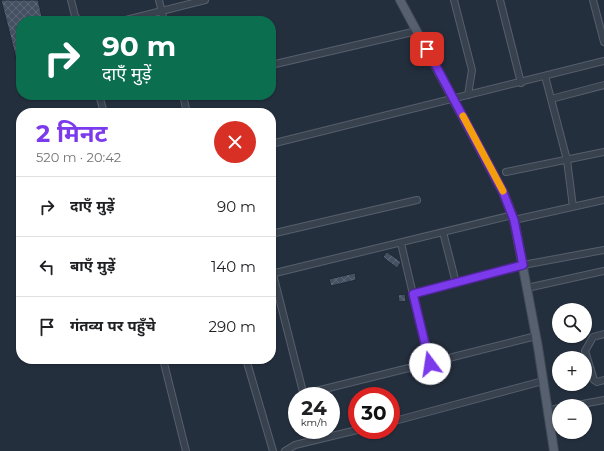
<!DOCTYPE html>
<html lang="hi">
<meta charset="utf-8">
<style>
:root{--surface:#fff;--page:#f2f2f2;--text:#202124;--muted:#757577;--line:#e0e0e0;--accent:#7c3aed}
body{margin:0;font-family:Montserrat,"Noto Sans Devanagari",sans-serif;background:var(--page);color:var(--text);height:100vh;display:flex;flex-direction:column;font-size:15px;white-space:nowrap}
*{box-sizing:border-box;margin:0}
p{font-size:13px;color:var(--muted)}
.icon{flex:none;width:22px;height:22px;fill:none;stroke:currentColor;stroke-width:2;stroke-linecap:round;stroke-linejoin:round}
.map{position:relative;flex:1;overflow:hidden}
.side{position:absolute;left:16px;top:108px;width:260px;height:256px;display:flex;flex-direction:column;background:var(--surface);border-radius:16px;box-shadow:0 1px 3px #0004}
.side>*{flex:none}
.hud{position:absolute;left:16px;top:16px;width:260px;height:84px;border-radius:16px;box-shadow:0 1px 3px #0004;background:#0b6e4f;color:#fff;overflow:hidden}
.buttons{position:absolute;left:552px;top:303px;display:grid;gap:8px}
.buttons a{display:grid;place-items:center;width:40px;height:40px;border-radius:50%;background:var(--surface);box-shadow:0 1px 3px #0004;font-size:20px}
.speed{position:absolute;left:288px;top:387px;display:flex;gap:8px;font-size:20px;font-weight:700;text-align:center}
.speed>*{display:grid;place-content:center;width:52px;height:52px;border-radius:50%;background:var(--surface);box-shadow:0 1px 3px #0004;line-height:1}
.speed small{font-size:10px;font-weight:400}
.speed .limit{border:6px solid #d22;background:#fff;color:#111}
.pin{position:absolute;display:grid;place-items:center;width:34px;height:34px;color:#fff;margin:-17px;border-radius:8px;box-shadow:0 2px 6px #0006}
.me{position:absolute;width:44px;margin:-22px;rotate:346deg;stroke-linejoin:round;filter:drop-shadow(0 0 3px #0008)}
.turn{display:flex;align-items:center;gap:14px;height:84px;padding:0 20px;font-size:18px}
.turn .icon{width:52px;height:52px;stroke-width:2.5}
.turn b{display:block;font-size:28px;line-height:34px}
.round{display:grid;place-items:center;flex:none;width:42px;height:42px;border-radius:21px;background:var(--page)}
.headline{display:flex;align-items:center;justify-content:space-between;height:68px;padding:0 20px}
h1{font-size:24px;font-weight:700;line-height:30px;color:var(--accent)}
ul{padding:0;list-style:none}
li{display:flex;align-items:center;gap:12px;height:60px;padding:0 20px;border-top:1px solid var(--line)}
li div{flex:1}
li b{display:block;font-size:15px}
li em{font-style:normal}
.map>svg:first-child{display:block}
.building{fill:url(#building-cross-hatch);stroke:#1f2835}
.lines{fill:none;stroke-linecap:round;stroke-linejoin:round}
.minor-casing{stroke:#565f6c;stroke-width:8}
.major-casing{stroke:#414a57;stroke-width:10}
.minor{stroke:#38414e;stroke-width:6}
.major{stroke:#56606e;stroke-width:8}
.route-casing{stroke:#51269a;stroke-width:10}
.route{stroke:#7c3aed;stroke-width:7}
.slow{stroke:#f59e0b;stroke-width:7}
</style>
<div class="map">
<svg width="604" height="451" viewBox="0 0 604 451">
<defs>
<pattern id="building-cross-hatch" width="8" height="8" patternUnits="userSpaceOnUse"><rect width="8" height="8" fill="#455162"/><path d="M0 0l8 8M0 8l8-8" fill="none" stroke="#5d6877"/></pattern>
</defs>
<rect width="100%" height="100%" fill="#242f3e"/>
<!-- building -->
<path class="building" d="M 1,0 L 38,0 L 43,21 L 21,21 L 21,70 L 19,70 Z
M 387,252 L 401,262 L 397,268 L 383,257 Z
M 355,273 L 356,280 L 331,286 L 329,279 Z
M 405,294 L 406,301 L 399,302 L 398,295 Z"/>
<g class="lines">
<!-- minor casing -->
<g class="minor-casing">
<path id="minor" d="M 71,0 L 75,16 L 79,21
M 159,0 L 164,21
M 454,0 L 472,70 L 468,95
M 500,0 L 521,83
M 593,0 L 604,42
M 122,21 L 205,0
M 271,65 L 417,31
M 545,76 L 567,160 L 573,207
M 99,95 L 104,113
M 183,95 L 187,113
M 551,99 L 604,85
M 271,144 L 604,61
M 506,172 L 604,152
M 514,220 L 604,200
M 443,232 L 456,283
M 271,234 L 417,200
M 271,274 L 513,215
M 273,274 L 304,396
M 527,288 L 604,271
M 413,294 L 523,265 L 604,250
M 604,334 L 593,337 L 585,351 L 594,380 L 597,382 L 604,380
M 163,359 L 186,451
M 246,359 L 273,451
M 429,363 L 536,336
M 304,394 L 429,363 L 401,243
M 572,406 L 604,400
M 547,411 L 559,408
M 391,422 L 543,381
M 313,430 L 315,439
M 285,451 L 295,445 L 357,430"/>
</g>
<!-- major casing -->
<g class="major-casing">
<path id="major" d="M 400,0 L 503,192 L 514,220 L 538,347 L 554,451"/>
</g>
<!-- minor -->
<use href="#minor" class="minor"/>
<!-- major -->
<use href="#major" class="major"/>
</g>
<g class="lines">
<!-- route casing -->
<g class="route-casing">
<path id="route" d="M 427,49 L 503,192 L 514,220 L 523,265 L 413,294 L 430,364"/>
</g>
<!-- route -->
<use href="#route" class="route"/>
<!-- slow -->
<path class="slow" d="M 463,116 L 503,191"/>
</g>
</svg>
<div class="buttons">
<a><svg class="icon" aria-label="search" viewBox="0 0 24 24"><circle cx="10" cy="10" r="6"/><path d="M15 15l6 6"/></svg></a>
<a>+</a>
<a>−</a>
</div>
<div class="speed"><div>24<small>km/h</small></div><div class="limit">30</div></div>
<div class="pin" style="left:427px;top:49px;background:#d93025"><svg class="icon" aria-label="arrive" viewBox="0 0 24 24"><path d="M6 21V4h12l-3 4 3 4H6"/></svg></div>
<svg class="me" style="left:430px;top:364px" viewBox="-20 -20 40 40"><circle r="19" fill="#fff"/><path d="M0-13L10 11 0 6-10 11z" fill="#7c3aed"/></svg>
<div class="hud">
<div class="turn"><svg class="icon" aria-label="right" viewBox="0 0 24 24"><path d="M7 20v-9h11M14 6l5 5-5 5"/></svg><div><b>90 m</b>दाएँ मुड़ें</div></div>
</div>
<section class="side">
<div class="headline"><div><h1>2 मिनट</h1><p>520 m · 20:42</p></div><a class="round" style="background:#d93025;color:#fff"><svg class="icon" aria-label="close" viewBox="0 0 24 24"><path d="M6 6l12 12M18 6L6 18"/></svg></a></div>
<ul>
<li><svg class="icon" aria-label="right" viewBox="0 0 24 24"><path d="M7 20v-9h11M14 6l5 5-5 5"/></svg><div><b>दाएँ मुड़ें</b></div><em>90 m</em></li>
<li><svg class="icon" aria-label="left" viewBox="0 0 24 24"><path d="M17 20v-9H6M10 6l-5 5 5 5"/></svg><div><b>बाएँ मुड़ें</b></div><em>140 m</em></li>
<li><svg class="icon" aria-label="arrive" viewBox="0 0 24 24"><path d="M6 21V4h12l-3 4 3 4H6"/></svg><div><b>गंतव्य पर पहुँचे</b></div><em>290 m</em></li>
</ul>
</section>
</div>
